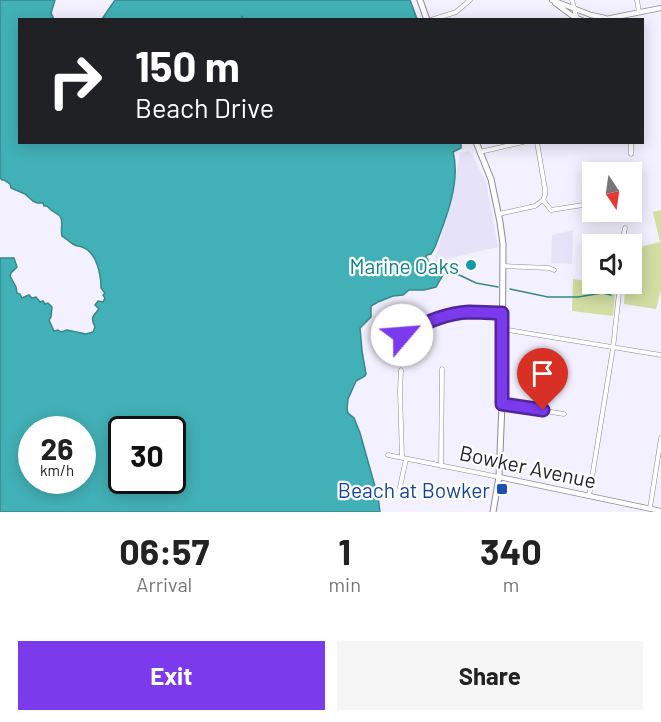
<!DOCTYPE html>
<style>
:root{--surface:#fff;--page:#f6f6f6;--text:#222;--muted:#767676;--accent:#7c3aed}
body{margin:0;font-family:Barlow,sans-serif;background:var(--page);color:var(--text);height:100vh;display:flex;flex-direction:column;font-size:22px;white-space:nowrap}
*{box-sizing:border-box;margin:0}
p{font-size:20px;color:var(--muted)}
.icon{flex:none;width:33px;height:33px;fill:none;stroke:currentColor;stroke-width:2;stroke-linecap:round;stroke-linejoin:round}
.map{position:relative;height:512px;overflow:hidden}
.details{display:flex;flex-direction:column;background:var(--surface);flex:1}
.details>*{flex:none}
.hud{position:absolute;left:18px;top:18px;width:626px;height:126px;border-radius:0px;box-shadow:0 3px 15px #0003;background:#202124;color:#fff;overflow:hidden}
.needle{width:39px;rotate:167deg}
.fabs{position:absolute;left:582px;top:162px;display:grid;gap:12px}
.fabs a{display:grid;place-items:center;width:60px;height:60px;border-radius:0px;background:var(--surface);box-shadow:0 3px 15px #0003;font-size:30px}
.speed{position:absolute;left:18px;top:416px;display:flex;gap:12px;font-size:30px;font-weight:700;text-align:center}
.speed>*{display:grid;place-content:center;width:78px;height:78px;border-radius:50%;background:var(--surface);box-shadow:0 3px 15px #0003;line-height:1}
.speed small{font-size:15px;font-weight:400}
.speed .limit{border:3px solid #111;border-radius:9px;background:#fff;color:#111}
.pin{position:absolute;display:grid;place-items:center;width:51px;height:51px;color:#fff;margin:-62px -26px;border-radius:50% 50% 50% 0;rotate:-45deg;box-shadow:0 0 6px #0007}
.pin .icon{rotate:45deg}
.me{position:absolute;width:66px;margin:-33px;rotate:63deg;stroke-linejoin:round;filter:drop-shadow(0 0 4px #0008)}
.turn{display:flex;align-items:center;gap:21px;height:126px;padding:0 18px;font-size:27px}
.turn .icon{width:78px;height:78px;stroke-width:2.5}
.turn b{display:block;font-size:42px;line-height:51px}
.eta{display:flex;justify-content:space-evenly;align-items:center;height:102px;text-align:center}
.eta b{font-size:36px;font-weight:700;line-height:42px}
.primary-button{display:flex;gap:12px;margin-top:auto;padding:12px 18px}
.primary-button a{flex:1;height:69px;border-radius:0px;background:var(--accent);color:#fff;font-size:24px;font-weight:700;line-height:69px;text-align:center}
.primary-button a+a{background:var(--page);color:var(--text)}
.map>svg:first-child{display:block}
.built{fill:#e6e3f8}
.green{fill:#d2dea2}
.water{fill:#42b1b7;stroke:#39878c;stroke-width:1.5;fill-rule:evenodd}
.lines{fill:none;stroke-linecap:round;stroke-linejoin:round}
.stream{stroke:#39878c;stroke-width:1.5}
.minor-casing{stroke:#8c8a97;stroke-width:5}
.tertiary-casing{stroke:#8c8a97;stroke-width:6}
.secondary-casing{stroke:#8c8a97;stroke-width:7}
.minor{stroke:#fff;stroke-width:4}
.tertiary{stroke:#fff;stroke-width:4.5}
.secondary{stroke:#fff;stroke-width:5}
.route-casing{stroke:#51269a;stroke-width:15}
.route{stroke:#7c3aed;stroke-width:10}
.culture-dot{fill:#0f9aa8;stroke:#fff;stroke-width:2}
.transit-dot{fill:#1a4fb4;stroke:#fff;stroke-width:2}
.labels{text-anchor:middle;dominant-baseline:central;stroke-width:4.5;stroke-linejoin:round;paint-order:stroke}
.culture-label{font-size:21px;fill:#0d838f;stroke:#fff;text-anchor:end}
.street-label{font-size:21px;fill:#252429;stroke:#fff}
.transit-label{font-size:21px;fill:#164399;stroke:#fff;text-anchor:end}
</style>
<div class="map">
<svg width="661" height="512" viewBox="0 0 661 512">
<rect width="100%" height="100%" fill="#f3f1ff"/>
<!-- built -->
<path class="built" d="M 470,151 L 486,182 L 498,247 L 434,262 L 452,198 L 460,153 Z
M 573,230 L 572,264 L 551,263 L 552,235 Z"/>
<!-- green -->
<path class="green" d="M 661,210 L 661,290 L 656,309 L 624,304 L 625,284 L 632,284 L 632,249 L 660,242 L 653,212 Z
M 573,279 L 616,286 L 613,316 L 572,311 Z"/>
<!-- water -->
<path class="water" d="M 0,0 L 55,0 L 51,13 L 54,19 L 20,20 L 20,142 L 461,143 L 461,148 L 453,152 C 461,181 446,219 435,247 L 431,254 L 427,255 L 426,257 L 428,260 L 428,264 L 424,263 L 423,266 L 428,267 L 437,265 L 444,273 L 436,287 L 424,290 L 409,290 L 403,295 L 393,296 L 378,302 L 371,306 L 371,317 L 360,328 L 362,351 L 366,374 L 365,376 L 356,381 L 348,399 L 347,409 L 348,413 L 354,418 L 360,433 L 378,497 L 380,512 L 0,512 L 0,258 L 14,258 L 17,267 L 11,273 L 10,276 L 16,287 L 17,293 L 20,294 L 22,298 L 29,295 L 32,298 L 36,297 L 40,302 L 43,301 L 45,304 L 48,303 L 52,307 L 51,317 L 49,320 L 54,331 L 58,330 L 61,332 L 67,330 L 86,334 L 93,332 L 95,327 C 90,317 93,316 99,309 L 95,305 L 98,301 L 103,302 L 105,298 L 103,295 L 105,293 L 101,288 C 101,275 97,252 82,247 C 77,245 78,247 73,244 C 69,242 66,238 62,236 C 60,228 64,223 60,216 L 51,210 L 47,206 L 44,206 L 43,203 L 37,203 L 33,201 L 25,194 L 11,188 L 10,184 L 4,180 L 2,180 L 0,178 ZM 32,429 L 82,429 L 82,480 L 32,480 ZM 122,429 L 172,429 L 172,480 L 122,480 Z
M 115,0 L 410,0 L 417,19 L 243,20 L 242,17 L 241,20 L 102,19 Z"/>
<g class="lines">
<!-- stream -->
<path class="stream" d="M 444,273 L 453,272 L 476,283 L 498,287
M 510,289 L 548,297 L 578,297 L 602,293 L 611,295"/>
<!-- minor casing -->
<g class="minor-casing">
<path id="minor" d="M 572,0 L 577,20
M 637,0 L 639,12
M 431,20 L 456,12 L 470,0
M 537,142 L 545,189 L 545,195 L 543,200
M 480,152 L 523,142
M 631,154 L 631,142
M 543,200 L 551,210 L 583,205
M 499,214 L 535,206 L 543,200
M 622,244 L 625,228
M 503,266 L 549,268 L 554,270
M 502,329 L 661,355
M 402,335 C 423,323 445,313 469,312 C 480,312 491,313 502,313
M 401,370 L 400,391 L 402,458
M 502,404 L 564,414
M 388,455 L 499,477
M 441,466 L 442,369
M 400,487 L 406,459
M 589,496 L 613,348 L 620,284
M 650,508 L 661,438"/>
</g>
<!-- tertiary casing -->
<g class="tertiary-casing">
<path id="tertiary" d="M 552,0 L 591,15 L 605,18
M 555,3 L 574,17 L 582,20
M 601,20 L 661,8
M 499,477 L 661,511"/>
</g>
<!-- secondary casing -->
<g class="secondary-casing">
<path id="secondary" d="M 420,0 L 427,20
M 476,142 L 491,179 L 500,222 L 503,244 L 502,404 L 499,477 L 493,512"/>
</g>
<!-- minor -->
<use href="#minor" class="minor"/>
<!-- tertiary -->
<use href="#tertiary" class="tertiary"/>
<!-- secondary -->
<use href="#secondary" class="secondary"/>
</g>
<g class="lines">
<!-- route casing -->
<g class="route-casing">
<path id="route" d="M 402,335 C 423,323 445,313 469,312 C 480,312 491,313 502,313 L 502,404 L 543,410"/>
</g>
<!-- route -->
<use href="#route" class="route"/>
</g>
<!-- markers -->
<circle class="culture-dot" cx="471" cy="265" r="6"/>
<rect class="transit-dot" x="496" y="483" width="12" height="12" rx="3"/>
<g class="labels">
<!-- culture labels -->
<g class="culture-label">
<text x="459" y="265">Marine Oaks</text>
</g>
<!-- street labels -->
<g class="street-label">
<text transform="translate(528 466) rotate(12)">Bowker Avenue</text>
</g>
<!-- transit labels -->
<g class="transit-label">
<text x="490" y="489">Beach at Bowker</text>
</g>
</g>
</svg>
<div class="fabs">
<a><svg class="needle" viewBox="-14 -14 28 28"><path d="M0-13l5 13h-10z" fill="#e53935"/><path d="M0 13l5-13h-10z" fill="#767676"/></svg></a>
<a><svg class="icon" aria-label="sound" viewBox="0 0 24 24"><path d="M4 9h4l5-4v14l-5-4H4zM17 9q2 3 0 6"/></svg></a>
</div>
<div class="speed"><div>26<small>km/h</small></div><div class="limit">30</div></div>
<div class="pin" style="left:543px;top:410px;background:#d93025"><svg class="icon" aria-label="arrive" viewBox="0 0 24 24"><path d="M6 21V4h12l-3 4 3 4H6"/></svg></div>
<svg class="me" style="left:402px;top:335px" viewBox="-20 -20 40 40"><circle r="19" fill="#fff"/><path d="M0-13L10 11 0 6-10 11z" fill="#7c3aed"/></svg>
<div class="hud">
<div class="turn"><svg class="icon" aria-label="right" viewBox="0 0 24 24"><path d="M7 20v-9h11M14 6l5 5-5 5"/></svg><div><b>150 m</b>Beach Drive</div></div>
</div>
</div>
<section class="details">
<div class="eta">
<div><b>06:57</b><p>Arrival</p></div>
<div><b>1</b><p>min</p></div>
<div><b>340</b><p>m</p></div>
</div>
<div class="primary-button"><a>Exit</a><a>Share</a></div>
</section>
